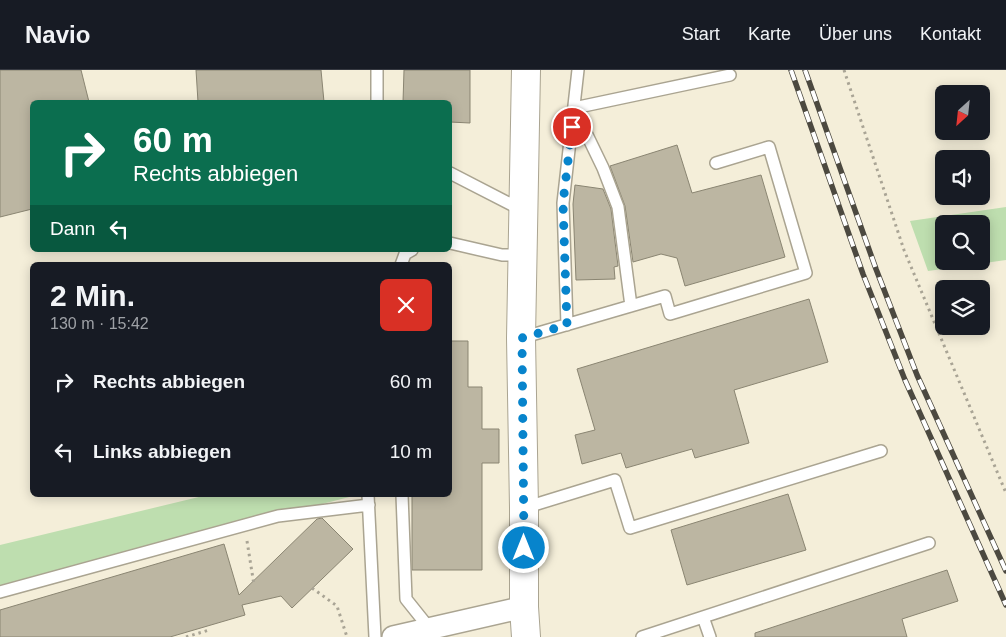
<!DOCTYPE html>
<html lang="de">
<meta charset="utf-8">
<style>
:root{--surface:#171b24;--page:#20242c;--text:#f1f3f6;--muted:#9ea1a6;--line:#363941}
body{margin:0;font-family:Helvetica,sans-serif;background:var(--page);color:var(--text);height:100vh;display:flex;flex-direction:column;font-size:19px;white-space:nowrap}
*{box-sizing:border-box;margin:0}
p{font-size:16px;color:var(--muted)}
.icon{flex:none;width:28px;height:28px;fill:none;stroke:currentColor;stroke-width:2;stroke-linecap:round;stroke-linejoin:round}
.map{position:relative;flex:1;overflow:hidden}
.panel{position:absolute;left:30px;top:192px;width:422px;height:235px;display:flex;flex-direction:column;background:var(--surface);border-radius:8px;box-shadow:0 2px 12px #0003}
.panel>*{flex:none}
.banner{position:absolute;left:30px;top:30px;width:422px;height:152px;border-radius:8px;box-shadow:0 2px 12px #0003;background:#0b6e4f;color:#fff;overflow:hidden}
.needle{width:32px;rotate:207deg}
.controls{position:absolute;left:935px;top:15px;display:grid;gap:10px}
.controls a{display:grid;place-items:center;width:55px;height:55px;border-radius:8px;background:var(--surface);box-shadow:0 2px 12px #0003;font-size:25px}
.pin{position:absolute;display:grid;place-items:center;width:42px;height:42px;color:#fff;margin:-21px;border:2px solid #fff;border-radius:50%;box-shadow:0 1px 5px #0007}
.me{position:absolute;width:55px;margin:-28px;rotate:0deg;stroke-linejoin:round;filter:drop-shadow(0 0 4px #0008)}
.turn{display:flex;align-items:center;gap:18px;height:105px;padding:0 20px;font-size:22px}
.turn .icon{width:65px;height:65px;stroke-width:2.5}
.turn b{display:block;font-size:35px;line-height:42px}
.then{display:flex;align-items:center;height:48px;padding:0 20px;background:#0003;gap:10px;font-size:19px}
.round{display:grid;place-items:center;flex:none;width:52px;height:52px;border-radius:8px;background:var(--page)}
.head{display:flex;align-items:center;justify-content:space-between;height:85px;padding:0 20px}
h1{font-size:30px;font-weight:700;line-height:38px}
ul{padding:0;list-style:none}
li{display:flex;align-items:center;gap:15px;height:70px;padding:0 20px}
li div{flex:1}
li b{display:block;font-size:19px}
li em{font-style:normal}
header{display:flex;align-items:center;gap:30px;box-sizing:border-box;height:70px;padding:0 25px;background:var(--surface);border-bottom:1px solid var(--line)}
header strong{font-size:24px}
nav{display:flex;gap:28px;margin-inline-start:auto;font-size:18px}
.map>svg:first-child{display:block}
.green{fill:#bedeaf;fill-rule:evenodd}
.building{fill:#bcb6a2;stroke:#8a8572}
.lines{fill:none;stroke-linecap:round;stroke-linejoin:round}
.lane-casing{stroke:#aaa491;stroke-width:14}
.street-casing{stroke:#aaa491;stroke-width:24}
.secondary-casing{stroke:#aaa491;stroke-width:30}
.path{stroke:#a9a495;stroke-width:3;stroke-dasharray:2.5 4;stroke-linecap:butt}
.lane{stroke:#fff;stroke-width:11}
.street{stroke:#fff;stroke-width:21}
.secondary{stroke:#fff;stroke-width:28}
.rail-casing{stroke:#4c4940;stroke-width:5.5}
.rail{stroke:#fff;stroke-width:4;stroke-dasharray:11;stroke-linecap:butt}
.route{stroke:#0784cc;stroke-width:9;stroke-dasharray:0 16.2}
</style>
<header>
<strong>Navio</strong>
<nav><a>Start</a><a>Karte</a><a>Über uns</a><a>Kontakt</a></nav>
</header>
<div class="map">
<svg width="1006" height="567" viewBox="0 0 1006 567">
<rect width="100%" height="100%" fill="#f4eed9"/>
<!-- green -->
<path class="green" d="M 1006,137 L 1006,190 L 928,201 L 910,151 ZM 944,154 L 981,154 L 981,191 L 944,191 Z
M 207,425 L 357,425 L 0,517 L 0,475 Z"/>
<!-- building -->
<path class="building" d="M 0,0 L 81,0 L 89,32 L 32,32 L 32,139 L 0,147 Z
M 196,0 L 321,0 L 324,32 L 198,32 Z
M 404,0 L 470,0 L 470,53 L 450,52 L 450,32 L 403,32 Z
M 677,75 L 692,123 L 761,105 L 785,187 L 685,216 L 677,188 L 661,184 L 633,192 L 625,136 L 610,96 Z
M 575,115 L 603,119 L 611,139 L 618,196 L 614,197 L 615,209 L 576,210 L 573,134 Z
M 809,229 L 828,292 L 734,320 L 749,373 L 695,388 L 692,379 L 626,398 L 621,383 L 582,394 L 575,365 L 595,360 L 577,299 Z
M 450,271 L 468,271 L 468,317 L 482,317 L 482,359 L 499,359 L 499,393 L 482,393 L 482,500 L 412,500 L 412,425 L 450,425 Z
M 788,424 L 806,480 L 687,515 L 671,460 Z
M 322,448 L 353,479 L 292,538 L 281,526 L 242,535 L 245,545 L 170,567 L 0,567 L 0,540 L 224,474 L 239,525 L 317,449 Z
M 947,500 L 958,531 L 902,549 L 907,567 L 755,567 L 755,563 Z"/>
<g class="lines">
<!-- lane casing -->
<g class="lane-casing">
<path id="lane" d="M 377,0 L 377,32
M 450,103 L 522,140
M 450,173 L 502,185 L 523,185
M 401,195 L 405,184 L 412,180
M 631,236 L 618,137 L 603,98 L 574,38 L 730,5
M 567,255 L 563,133 L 578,0
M 521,268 L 665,226 L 670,244 L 806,203 L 769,77 L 716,93
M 368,425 L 375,567
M 402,425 L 406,529 L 430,559
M 524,438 L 615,410 L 630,458 L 881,381
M 0,522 L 278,446 L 369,435
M 703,547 L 710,567
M 642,567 L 929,473"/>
</g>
<!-- street casing -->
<g class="street-casing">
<path id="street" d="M 393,567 L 524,537"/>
</g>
<!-- secondary casing -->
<g class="secondary-casing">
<path id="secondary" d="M 526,567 L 524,537 L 524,438 L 521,268 L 526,0"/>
</g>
<!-- path -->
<path class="path" d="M 844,0 L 904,180 L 1006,423
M 247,471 L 254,515
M 312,518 L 337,536 L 347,567
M 186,567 L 209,560"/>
<!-- lane -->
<use href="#lane" class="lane"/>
<!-- street -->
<use href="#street" class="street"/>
<!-- secondary -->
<use href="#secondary" class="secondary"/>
<!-- rail casing -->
<g class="rail-casing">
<path id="rail" d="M 791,0 L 863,204 L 905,310 L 1006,535
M 805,0 L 876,199 L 917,305 L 1006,501"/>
</g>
<!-- rail -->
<use href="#rail" class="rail"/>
</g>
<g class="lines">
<!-- route -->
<path class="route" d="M 524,478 L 522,268 L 567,255 L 563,133 L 572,57"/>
</g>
</svg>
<div class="controls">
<a><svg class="needle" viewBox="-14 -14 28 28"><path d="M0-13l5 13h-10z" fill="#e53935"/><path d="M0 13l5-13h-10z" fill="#9ea1a6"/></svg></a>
<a><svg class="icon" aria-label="sound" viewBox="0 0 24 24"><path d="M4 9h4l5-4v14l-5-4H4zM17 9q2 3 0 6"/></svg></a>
<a><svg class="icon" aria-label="search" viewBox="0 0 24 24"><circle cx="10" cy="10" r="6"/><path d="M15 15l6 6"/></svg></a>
<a><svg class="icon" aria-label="layers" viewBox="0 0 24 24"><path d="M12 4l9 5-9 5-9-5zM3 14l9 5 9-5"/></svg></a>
</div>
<div class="pin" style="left:572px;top:57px;background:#d93025"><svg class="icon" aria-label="arrive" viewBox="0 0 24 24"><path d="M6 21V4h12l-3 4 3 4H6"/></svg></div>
<svg class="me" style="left:524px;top:478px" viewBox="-20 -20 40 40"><circle r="17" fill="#0784cc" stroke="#fff" stroke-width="3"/><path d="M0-11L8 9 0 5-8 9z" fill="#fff"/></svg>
<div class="banner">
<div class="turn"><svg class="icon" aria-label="right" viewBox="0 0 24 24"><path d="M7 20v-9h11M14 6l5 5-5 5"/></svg><div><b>60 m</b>Rechts abbiegen</div></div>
<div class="then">Dann<svg class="icon" aria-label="left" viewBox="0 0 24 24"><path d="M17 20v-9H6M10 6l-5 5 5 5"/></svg></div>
</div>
<section class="panel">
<div class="head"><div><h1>2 Min.</h1><p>130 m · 15:42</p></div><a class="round" style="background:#d93025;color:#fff"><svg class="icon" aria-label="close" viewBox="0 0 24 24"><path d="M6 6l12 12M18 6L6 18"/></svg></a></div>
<ul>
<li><svg class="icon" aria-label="right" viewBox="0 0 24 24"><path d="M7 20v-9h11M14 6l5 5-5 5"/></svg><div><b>Rechts abbiegen</b></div><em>60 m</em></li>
<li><svg class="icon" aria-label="left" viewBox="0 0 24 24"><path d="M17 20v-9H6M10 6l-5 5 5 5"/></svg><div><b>Links abbiegen</b></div><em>10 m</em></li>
</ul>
</section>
</div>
